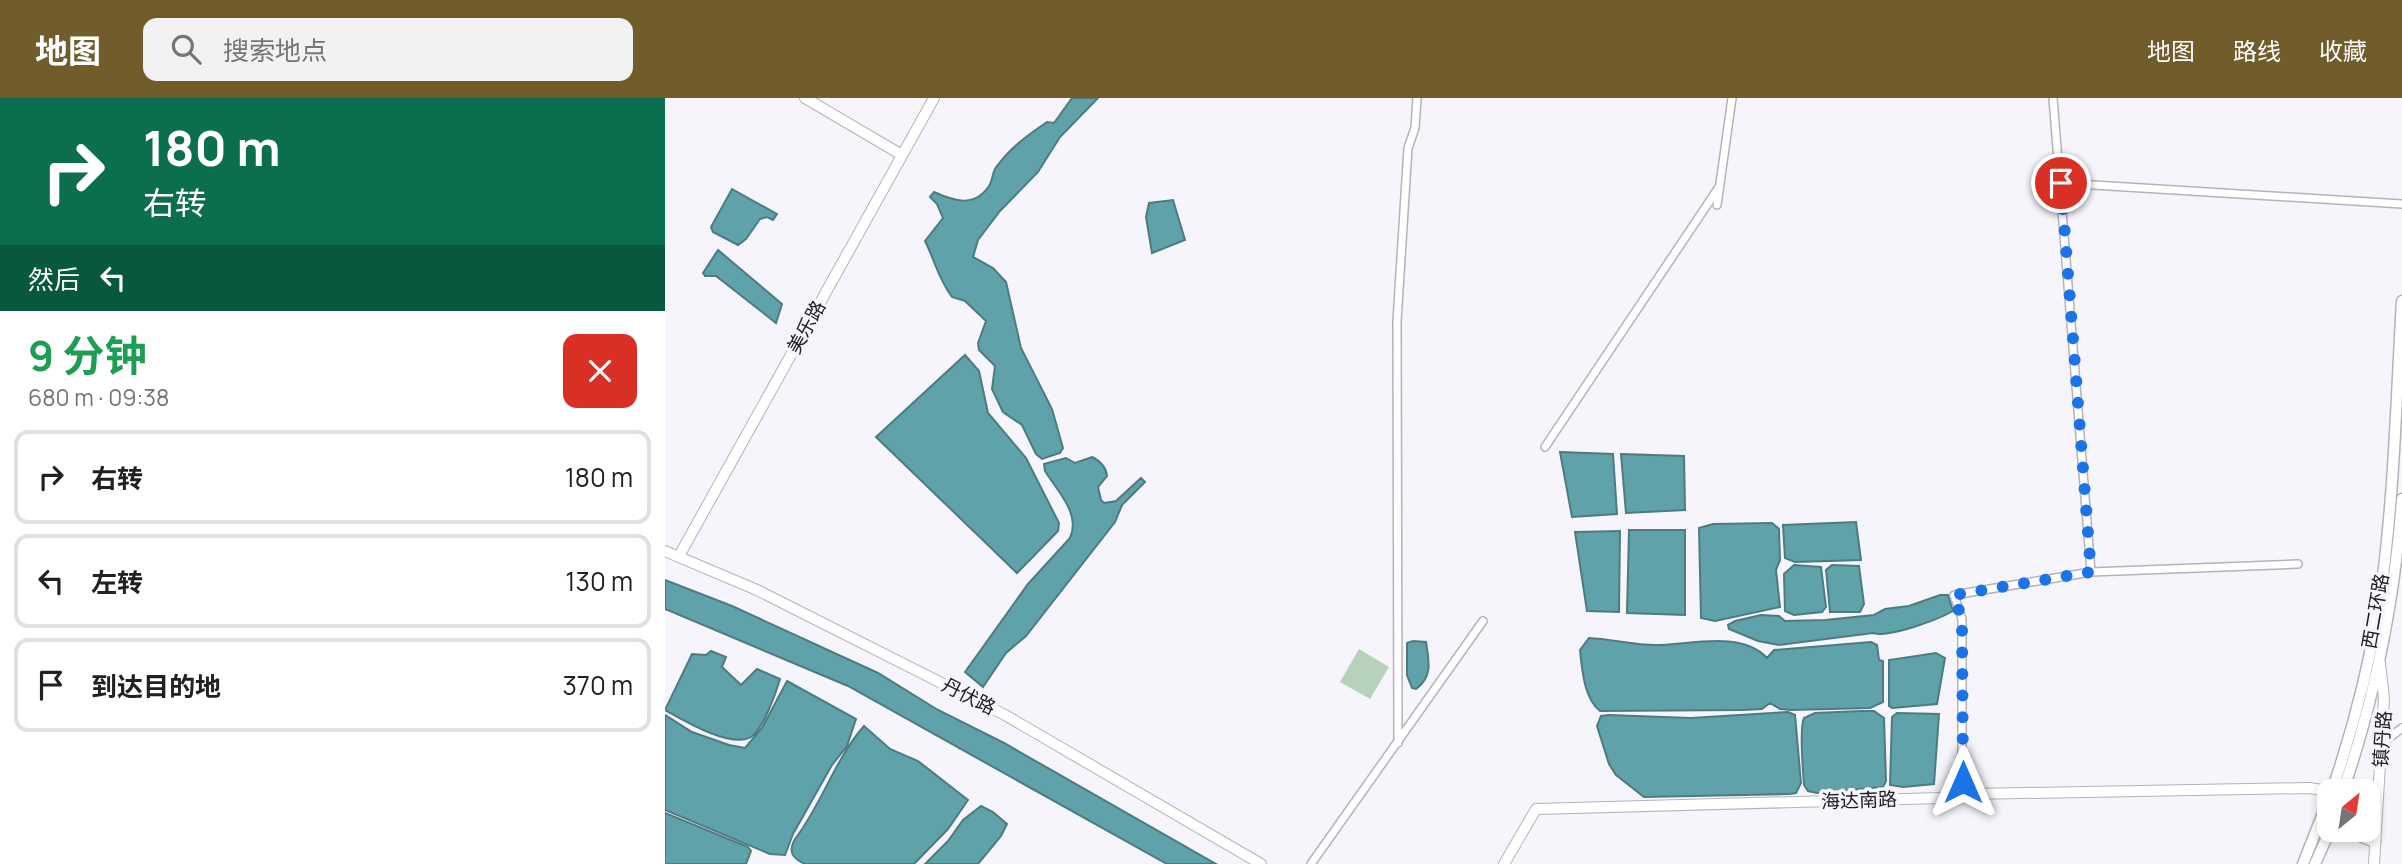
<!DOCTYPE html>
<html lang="zh">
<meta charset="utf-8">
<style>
:root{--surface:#fff;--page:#f2f2f2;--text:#202124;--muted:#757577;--line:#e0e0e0;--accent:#715c2b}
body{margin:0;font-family:Manrope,"Noto Sans SC",sans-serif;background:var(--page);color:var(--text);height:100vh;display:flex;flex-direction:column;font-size:26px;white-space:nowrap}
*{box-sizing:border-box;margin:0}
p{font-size:23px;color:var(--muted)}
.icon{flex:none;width:38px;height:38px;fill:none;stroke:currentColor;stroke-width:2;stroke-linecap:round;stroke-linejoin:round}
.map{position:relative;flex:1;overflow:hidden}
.side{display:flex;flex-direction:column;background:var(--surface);width:665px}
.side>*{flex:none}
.guide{background:#0b6e4f;color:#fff;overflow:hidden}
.needle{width:46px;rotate:30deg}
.tools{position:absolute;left:1652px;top:681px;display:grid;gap:14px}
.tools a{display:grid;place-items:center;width:63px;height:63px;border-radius:14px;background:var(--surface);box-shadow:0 4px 10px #0003;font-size:35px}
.pin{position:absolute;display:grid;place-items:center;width:60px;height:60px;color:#fff;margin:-30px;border:4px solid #fff;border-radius:50%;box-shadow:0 2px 7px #0007}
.me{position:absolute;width:77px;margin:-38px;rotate:0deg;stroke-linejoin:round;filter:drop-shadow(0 0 5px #0008)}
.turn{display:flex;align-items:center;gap:24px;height:147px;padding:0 28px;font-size:32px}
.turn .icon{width:91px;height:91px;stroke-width:2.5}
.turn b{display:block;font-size:49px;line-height:60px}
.then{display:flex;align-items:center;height:66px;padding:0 28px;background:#0003;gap:14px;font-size:26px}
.round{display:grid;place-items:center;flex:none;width:74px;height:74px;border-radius:14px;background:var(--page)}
.headline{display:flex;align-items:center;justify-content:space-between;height:119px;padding:0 28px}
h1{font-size:42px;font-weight:700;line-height:52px;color:#1e9e55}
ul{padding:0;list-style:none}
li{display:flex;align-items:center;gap:21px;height:94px;margin:0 14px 10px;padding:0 14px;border:4px solid var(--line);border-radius:14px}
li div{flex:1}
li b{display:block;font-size:26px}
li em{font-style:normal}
header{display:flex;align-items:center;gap:42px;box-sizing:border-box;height:98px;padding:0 35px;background:var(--accent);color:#fff}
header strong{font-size:33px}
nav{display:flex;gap:38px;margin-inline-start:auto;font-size:24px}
.search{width:490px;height:63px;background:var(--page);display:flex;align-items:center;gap:18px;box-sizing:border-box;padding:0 24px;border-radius:14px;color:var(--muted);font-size:26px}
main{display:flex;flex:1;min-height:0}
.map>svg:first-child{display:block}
.green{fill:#b7d2ba}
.water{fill:#60a2aa;stroke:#4d7b81;stroke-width:2}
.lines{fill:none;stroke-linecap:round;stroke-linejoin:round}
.street-casing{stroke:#b3b3b9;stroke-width:10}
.secondary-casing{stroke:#b3b3b9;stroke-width:12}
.primary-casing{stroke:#b3b3b9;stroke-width:13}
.street{stroke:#fff;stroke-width:7}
.secondary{stroke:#fff;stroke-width:10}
.primary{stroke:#fff;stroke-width:10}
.route{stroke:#1a73e8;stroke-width:12;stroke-dasharray:0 21.6}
.labels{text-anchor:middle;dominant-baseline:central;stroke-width:7;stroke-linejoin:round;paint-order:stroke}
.street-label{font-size:19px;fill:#202022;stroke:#f5f5fb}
</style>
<header>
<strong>地图</strong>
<div class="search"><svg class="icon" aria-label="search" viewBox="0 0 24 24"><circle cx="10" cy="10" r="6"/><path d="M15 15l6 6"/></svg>搜索地点</div>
<nav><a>地图</a><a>路线</a><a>收藏</a></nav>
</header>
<main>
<section class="side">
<div class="guide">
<div class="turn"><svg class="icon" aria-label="right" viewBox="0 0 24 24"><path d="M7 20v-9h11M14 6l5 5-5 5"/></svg><div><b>180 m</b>右转</div></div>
<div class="then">然后<svg class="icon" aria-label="left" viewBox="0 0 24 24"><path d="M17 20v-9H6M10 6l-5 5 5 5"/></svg></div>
</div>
<div class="headline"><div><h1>9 分钟</h1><p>680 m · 09:38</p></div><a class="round" style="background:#d93025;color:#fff"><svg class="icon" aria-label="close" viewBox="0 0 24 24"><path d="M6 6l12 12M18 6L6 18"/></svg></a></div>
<ul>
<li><svg class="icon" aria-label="right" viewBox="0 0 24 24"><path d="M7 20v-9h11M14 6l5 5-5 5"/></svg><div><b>右转</b></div><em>180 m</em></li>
<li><svg class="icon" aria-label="left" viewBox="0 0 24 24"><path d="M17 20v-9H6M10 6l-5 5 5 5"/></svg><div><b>左转</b></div><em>130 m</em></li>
<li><svg class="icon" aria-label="arrive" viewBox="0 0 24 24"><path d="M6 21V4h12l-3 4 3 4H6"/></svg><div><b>到达目的地</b></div><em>370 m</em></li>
</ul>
</section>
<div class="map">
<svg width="1737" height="766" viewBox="0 0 1737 766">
<rect width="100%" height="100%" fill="#f5f5fb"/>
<!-- green -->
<path class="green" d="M 694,551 L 724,569 L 705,601 L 675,584 Z"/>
<!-- water -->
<path class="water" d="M 407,0 L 433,0 L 395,39 L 373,74 L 335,113 L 313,142 L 308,159 L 328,170 L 341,184 L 356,250 L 387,311 L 398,350 L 395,355 L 377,361 L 371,356 L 357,327 L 338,314 L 327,291 L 330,268 L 314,252 L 313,245 L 321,223 L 300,203 L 287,199 C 272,178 271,165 260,143 L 278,120 L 272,106 L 265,99 L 269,94 C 289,103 309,110 324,88 C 328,82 327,74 332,68 C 346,49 363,37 382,24 L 389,25 Z
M 67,91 L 112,116 L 108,122 L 102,119 L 95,121 L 81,141 L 73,147 L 48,134 L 46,129 Z
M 508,102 L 520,142 L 487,155 L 481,119 L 484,105 Z
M 53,152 L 117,206 L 111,225 L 51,178 L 40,178 L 38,175 Z
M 300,257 L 314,273 L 323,315 L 361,360 L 394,425 L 393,433 L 352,475 L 211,339 Z
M 895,354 L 948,356 L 952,416 L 907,419 Z
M 956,356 L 1019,358 L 1020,412 L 961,415 Z
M 427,359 C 435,363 441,368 442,378 L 433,389 L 436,402 L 439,405 L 451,403 L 476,380 L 480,384 L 457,407 L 450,424 L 361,538 L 341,555 L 318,589 L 300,574 L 363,486 L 405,440 C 416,416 393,394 380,373 L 379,366 L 401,360 L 410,365 Z
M 1191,424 L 1196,462 L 1130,464 L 1120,460 L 1118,427 Z
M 1107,425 L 1114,431 L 1115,462 L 1111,472 L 1115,509 L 1050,523 L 1036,520 L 1034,430 L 1048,426 Z
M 964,432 L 1020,432 L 1020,517 L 962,515 Z
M 955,433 L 954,514 L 922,513 L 910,434 Z
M 1129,467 L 1156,469 L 1161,509 L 1157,514 L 1129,517 L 1120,513 L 1119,476 Z
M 1167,467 L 1194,468 L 1199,506 L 1195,514 L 1165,514 L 1161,472 Z
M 0,482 L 67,508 L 213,575 L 273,612 L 339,645 L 551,766 L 502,766 L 183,588 L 0,511 Z
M 1275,497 L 1283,497 L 1288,513 C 1272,522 1224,540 1208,535 L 1114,547 L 1093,543 L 1064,531 L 1063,527 L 1070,523 L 1096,517 L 1114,518 L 1120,523 L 1160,522 L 1209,517 L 1220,511 L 1244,508 Z
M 924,540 C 946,541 969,547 990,547 C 1024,547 1076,532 1102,560 L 1109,552 L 1206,544 L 1212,547 L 1214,562 L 1218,563 L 1218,604 L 1205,610 L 1126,612 L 1115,611 L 1105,605 L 1097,611 L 1078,612 L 935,613 C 919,601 917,571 915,552 Z
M 748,543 L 761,544 C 764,563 768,579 751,591 L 747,590 L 742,577 L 742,545 Z
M 46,553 L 61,559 L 57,569 L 76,587 L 92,571 L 115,581 C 111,595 98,631 86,639 C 66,651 18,622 0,612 L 27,556 L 41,557 Z
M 1271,555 L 1280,560 L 1272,606 L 1227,610 L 1224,608 L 1224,562 Z
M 122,583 L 191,621 L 182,648 L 167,667 L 128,736 L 120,757 L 105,756 L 0,712 L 0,617 L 27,634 L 64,647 L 80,650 L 97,630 Z
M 1197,613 L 1209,613 L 1219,620 L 1221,683 L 1218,689 L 1152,695 L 1143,693 L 1139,687 C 1138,671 1134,631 1139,620 L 1150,615 Z
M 1123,614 L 1130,617 L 1136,685 L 1131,695 L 1124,696 L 979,699 L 951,677 L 944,666 L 932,628 L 936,618 L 944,617 L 1026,620 Z
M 1232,615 L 1274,616 L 1269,686 L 1238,689 L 1225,687 L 1227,619 Z
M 199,628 L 225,651 L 253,663 L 303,702 L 283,731 L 249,766 L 140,766 C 127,760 123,754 130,741 C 157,706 170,661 199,628 Z
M 316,708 L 328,714 L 342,726 L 336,738 L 313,766 L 260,766 L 283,743 L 298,722 Z
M 0,715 L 83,749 L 86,753 L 81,766 L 0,766 Z"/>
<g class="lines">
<!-- street casing -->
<g class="street-casing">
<path id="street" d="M 1388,0 L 1426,474
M 1396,85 L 1737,106
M 1052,107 L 1067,0
M 880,349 L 1054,89
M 733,645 L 732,223 L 743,50 L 750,30 L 752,0
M 1716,646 L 1737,630
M 1297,697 L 1297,521 L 1289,497 L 1426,474 L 1633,466
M 646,766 L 818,523"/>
</g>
<!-- secondary casing -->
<g class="secondary-casing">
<path id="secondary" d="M 140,0 L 237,57
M 0,453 L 92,492 L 340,617 L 596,766
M 14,458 L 269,0
M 839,766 L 871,711 L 1276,700 L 1304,696 L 1644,690 L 1664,693
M 1709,766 L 1719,600 L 1715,565"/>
</g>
<!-- primary casing -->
<g class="primary-casing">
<path id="primary" d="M 1667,693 C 1687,634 1704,569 1714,507 C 1729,407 1731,304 1737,203
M 1678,693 C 1710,599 1730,500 1737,401
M 1680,732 L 1710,744
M 1638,766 L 1664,700
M 1650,766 L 1665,732"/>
</g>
<!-- street -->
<use href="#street" class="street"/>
<!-- secondary -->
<use href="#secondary" class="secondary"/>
<!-- primary -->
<use href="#primary" class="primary"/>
</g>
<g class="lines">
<!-- route -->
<path class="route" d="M 1298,684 L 1297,522 L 1289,497 L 1426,474 L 1396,85"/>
</g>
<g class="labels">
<!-- street labels -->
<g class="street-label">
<text transform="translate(141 229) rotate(-61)">美乐路</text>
<text transform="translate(1710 513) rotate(-80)">西二环路</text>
<text transform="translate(304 598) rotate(27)">丹伏路</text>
<text transform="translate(1717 641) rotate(-86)">镇丹路</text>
<text transform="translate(1194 702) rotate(-2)">海达南路</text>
</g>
</g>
</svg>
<div class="tools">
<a><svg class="needle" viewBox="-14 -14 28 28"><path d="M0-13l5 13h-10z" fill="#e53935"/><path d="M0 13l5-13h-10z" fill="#757577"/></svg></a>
</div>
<div class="pin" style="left:1396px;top:85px;background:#d93025"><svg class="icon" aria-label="arrive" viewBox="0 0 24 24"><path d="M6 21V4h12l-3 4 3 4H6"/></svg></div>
<svg class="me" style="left:1298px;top:684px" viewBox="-20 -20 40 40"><path d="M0-17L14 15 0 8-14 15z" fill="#1a73e8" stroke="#fff" stroke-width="4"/></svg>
</div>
</main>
